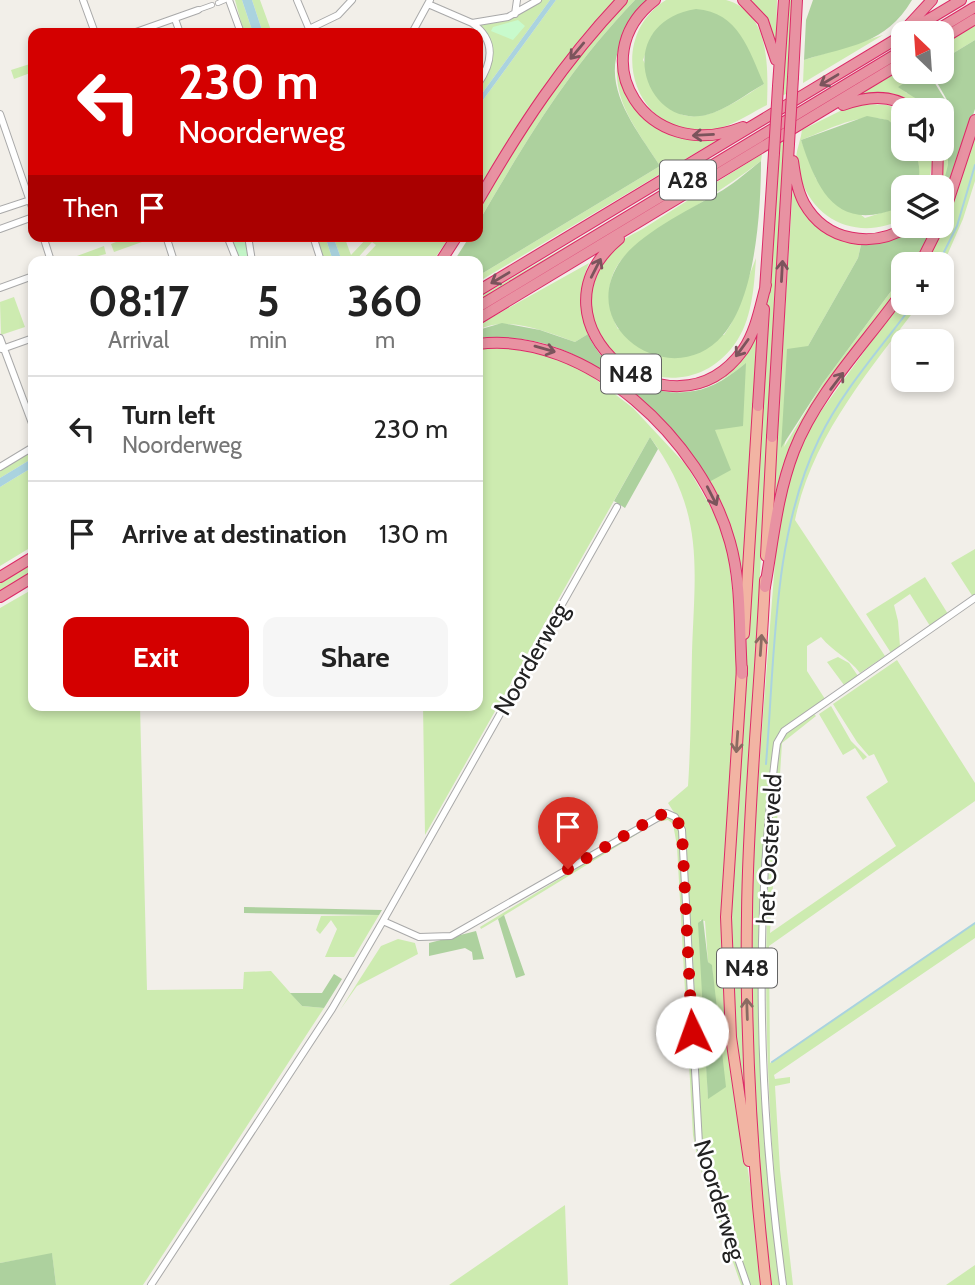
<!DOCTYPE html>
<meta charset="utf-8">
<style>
:root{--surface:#fff;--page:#f6f6f6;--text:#222;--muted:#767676;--line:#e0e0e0;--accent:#d40000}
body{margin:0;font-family:Cabin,sans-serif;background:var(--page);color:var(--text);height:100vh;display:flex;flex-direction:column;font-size:26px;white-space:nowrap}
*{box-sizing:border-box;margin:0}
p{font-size:23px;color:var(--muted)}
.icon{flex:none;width:38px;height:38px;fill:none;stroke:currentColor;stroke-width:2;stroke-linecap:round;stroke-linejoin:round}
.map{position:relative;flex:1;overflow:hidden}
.side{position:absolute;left:28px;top:256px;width:455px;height:455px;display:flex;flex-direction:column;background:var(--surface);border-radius:14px;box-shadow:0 4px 10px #0003}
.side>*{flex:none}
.guide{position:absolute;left:28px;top:28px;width:455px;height:214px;border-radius:14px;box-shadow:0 4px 10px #0003;background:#d40000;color:#fff;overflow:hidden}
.needle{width:46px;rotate:335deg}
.controls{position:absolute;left:891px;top:21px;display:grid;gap:14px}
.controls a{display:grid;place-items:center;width:63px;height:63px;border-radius:14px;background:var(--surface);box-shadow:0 4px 10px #0003;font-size:35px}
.pin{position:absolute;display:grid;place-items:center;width:60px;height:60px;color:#fff;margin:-72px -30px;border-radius:50% 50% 50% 0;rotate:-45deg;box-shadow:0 0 7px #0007}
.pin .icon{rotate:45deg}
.me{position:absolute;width:77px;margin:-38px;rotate:357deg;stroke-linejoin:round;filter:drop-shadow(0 0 5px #0008)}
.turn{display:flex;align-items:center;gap:24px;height:147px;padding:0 35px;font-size:32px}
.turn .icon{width:91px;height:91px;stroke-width:2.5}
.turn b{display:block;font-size:49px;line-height:60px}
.then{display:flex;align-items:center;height:66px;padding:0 35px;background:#0003;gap:14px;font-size:26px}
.eta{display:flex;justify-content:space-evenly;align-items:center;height:119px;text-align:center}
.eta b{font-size:42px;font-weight:700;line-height:49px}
.primary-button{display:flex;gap:14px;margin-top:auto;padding:14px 35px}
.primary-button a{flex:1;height:80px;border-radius:14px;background:var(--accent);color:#fff;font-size:28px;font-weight:700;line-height:80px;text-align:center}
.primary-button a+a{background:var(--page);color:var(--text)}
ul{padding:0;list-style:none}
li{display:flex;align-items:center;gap:21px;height:105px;padding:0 35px;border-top:2px solid var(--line)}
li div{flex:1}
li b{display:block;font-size:26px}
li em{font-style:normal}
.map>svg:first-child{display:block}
.grass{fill:#cdebb0;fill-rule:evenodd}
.forest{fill:#add19e}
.park{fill:#c8facc}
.water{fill:#aad3df}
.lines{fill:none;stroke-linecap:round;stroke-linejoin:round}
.stream{stroke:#aad3df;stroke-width:2}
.pedestrian-casing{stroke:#a9a9a9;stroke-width:6}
.minor-casing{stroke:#a9a9a9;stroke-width:8}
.trunk-casing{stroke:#dc2a67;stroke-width:12}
.motorway-casing{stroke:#dc2a67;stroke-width:12}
.pedestrian{stroke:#fff;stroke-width:4.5}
.minor{stroke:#fff;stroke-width:6}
.trunk{stroke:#f2b4a3;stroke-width:10}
.motorway{stroke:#e892a2;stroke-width:10}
.motorway-bridge-casing{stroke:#dc2a67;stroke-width:12;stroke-linecap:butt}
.motorway-bridge{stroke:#e892a2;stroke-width:10}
.oneway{stroke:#7b545c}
.oneway2{stroke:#8a6b62}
.route{stroke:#d40000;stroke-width:12;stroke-dasharray:0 21.6}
.labels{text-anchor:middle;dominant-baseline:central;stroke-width:5;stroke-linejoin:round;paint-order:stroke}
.shield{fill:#fff;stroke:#646464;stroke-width:2}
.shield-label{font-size:23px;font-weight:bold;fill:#222}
.street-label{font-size:24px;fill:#222;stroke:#fff}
</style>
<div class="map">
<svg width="975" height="1285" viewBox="0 0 975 1285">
<rect width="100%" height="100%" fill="#f2efe9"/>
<!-- grass -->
<path class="grass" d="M 235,0 L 242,0 L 253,33 L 244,33 Z
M 252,0 L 260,0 L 272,33 L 263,33 Z
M 541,0 L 550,0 L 478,99 C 478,67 510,64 480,25 L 516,16 Z
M 556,0 L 617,0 C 561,59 520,122 478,190 L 478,107 Z
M 627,0 L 635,0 C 567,71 527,139 478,223 L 478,205 L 530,117 L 596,33 Z
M 666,0 C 684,0 709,0 726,0 C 771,12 768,70 767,105 C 749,114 728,129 707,131 C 633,136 604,39 666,0 ZM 653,34 L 764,84 C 741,98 697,133 670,107 C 659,96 651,74 643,60 Z
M 747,0 L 777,0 L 776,42 Z
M 786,0 L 792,0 L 786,94 L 779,97 Z
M 975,24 L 975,40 L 942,60 L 942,44 Z
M 883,35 L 803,83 L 804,60 Z
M 620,47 L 623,48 C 625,63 624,84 630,97 C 646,134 683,142 719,139 L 478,282 L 478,276 L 660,166 C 635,126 607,96 620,47 Z
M 33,63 L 33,72 L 14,79 L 11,70 Z
M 903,67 L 903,72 L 921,72 L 903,83 L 906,93 L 914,94 L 932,110 L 918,110 L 857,96 Z
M 866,104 L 887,105 L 903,111 L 903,132 C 876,101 833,129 801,140 L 816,179 L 865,218 L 903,206 L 903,219 C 862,240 816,224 801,179 C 799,172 796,164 796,157 C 797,148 801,139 802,130 L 842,110 Z
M 942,123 C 951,142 952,169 942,188 Z
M 975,133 L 975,181 L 963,219 L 942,267 L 942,264 L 924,264 C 947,222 961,179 975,133 Z
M 784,141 L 751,737 L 751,1139 L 738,1086 L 730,921 L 776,146 Z
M 913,149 L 931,149 L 932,164 L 928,187 L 917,187 C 920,174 920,161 913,149 Z
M 762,154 L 761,161 C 725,189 685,211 649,238 C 641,244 630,250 623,258 C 605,278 606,306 618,329 L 724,335 L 731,324 L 756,258 C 754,288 752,321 734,345 C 679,420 560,354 599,270 C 602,264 604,255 609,251 C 618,240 637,233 649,225 C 687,201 724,177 762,154 Z
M 793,183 C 804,212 830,239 861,245 L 858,258 L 808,346 L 784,447 L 823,383 L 903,275 L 903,286 L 818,401 L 772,523 Z
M 659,192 L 478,302 L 478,298 Z
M 131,236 L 140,236 L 142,242 L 114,252 L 111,244 Z
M 315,236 L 325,236 L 333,261 L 323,261 Z
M 333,236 L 344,236 L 351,255 L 369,236 L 450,236 L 433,261 L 361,261 L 376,245 L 372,242 L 355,261 L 342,261 Z
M 104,246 L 106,254 L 78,261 L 77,256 Z
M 589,263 C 579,286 578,311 588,334 L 575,342 C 546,332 508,315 478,330 L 478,325 Z
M 14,297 L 25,327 L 1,335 L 0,302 Z
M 903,298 L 903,303 L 920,303 C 870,370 812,436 795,520 L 885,656 L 860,673 C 849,658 833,652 821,637 L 807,646 L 807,671 L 825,699 L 781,731 L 775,741 L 767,836 L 762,1047 L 781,1285 L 770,1285 L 752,1077 L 751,869 L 778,524 L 795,460 L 811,425 Z
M 757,327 L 744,603 L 733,538 L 709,482 L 715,430 L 723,428 L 745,364 C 721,383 695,397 664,389 C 713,388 727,360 757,327 Z
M 505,347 L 561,359 L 586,372 L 633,408 L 687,466 L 714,513 L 727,546 L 736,623 L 736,676 L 722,961 L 735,1089 L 751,1190 L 762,1285 L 748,1285 L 701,1146 L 682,825 L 668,803 L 688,786 C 691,742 691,697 692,652 C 695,566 705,512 650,437 L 425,835 L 423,705 L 478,705 L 478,348 ZM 700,920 L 705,921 L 708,962 L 712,966 L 713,979 L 708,1098 Z
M 33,450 L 33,458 L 0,478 L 0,470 Z
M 33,467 L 33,546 L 0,566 L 0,487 Z
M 975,549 L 975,595 L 973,597 L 951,563 Z
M 33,564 L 33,573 L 0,593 L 0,583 Z
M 925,577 L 948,614 L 930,626 L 910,594 L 894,605 L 898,621 L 900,646 L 891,653 L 866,614 Z
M 33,589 L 33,705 L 140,705 L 147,990 L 243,989 L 244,972 L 271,971 L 302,1006 L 324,1008 L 143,1285 L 56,1285 L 52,1254 L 0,1263 L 0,608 Z
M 838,657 L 849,663 L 858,676 L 844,685 L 827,662 Z
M 897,660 L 975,783 L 975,801 L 769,946 L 770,1063 L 975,923 L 975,938 L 774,1075 L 775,1079 L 790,1077 L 790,1083 L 775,1086 L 780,1170 L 793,1285 L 785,1285 C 764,1104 759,924 778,743 L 782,736 L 814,714 L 816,716 L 782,743 L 770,933 L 896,846 L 866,797 L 888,782 L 874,754 L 869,756 L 857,742 L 833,704 Z
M 831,706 L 851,741 L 867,757 L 863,760 L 855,748 L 843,755 L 819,714 Z
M 669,817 L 679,828 L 697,1144 L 745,1285 L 741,1285 L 698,1162 L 693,1135 L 677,846 L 673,824 L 668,820 L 657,822 L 498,919 L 481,929 L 480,927 L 658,819 Z
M 379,915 L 354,957 L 325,957 L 337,929 L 331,920 L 320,934 L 316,930 L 321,916 Z
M 398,939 L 415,943 L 418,954 L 357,986 L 340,1010 L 381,946 Z
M 565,1205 L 568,1285 L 449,1285 Z
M 975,1265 L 975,1285 L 946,1285 Z"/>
<!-- forest -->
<path class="forest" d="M 635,0 L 649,0 C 640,15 627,30 620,46 C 601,89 639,132 660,166 L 478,276 L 478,261 L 454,261 L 470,236 L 478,236 L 478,223 C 527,139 567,71 635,0 Z
M 813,0 L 912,0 C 885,45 851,45 804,60 L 806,20 Z
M 696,9 C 739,12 749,51 764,84 C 746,94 726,110 706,115 C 643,130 611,23 696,9 Z
M 975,40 L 975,109 L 942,211 L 942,188 L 948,165 L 948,139 L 942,123 L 942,110 C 933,110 907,93 898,87 L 921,72 L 928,72 L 949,106 L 947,126 L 951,107 L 931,72 L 942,72 L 942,60 Z
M 867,116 L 888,120 L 903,132 L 903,149 L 913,149 C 920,162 921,172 917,187 L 903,187 L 900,207 C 838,233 818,193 801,140 Z
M 761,161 C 761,209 756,297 723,335 C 672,395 572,327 622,259 C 643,231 693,208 723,190 C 736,182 748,171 761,161 Z
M 916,226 L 936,226 L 932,237 L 910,264 L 903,264 L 903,275 L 823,383 L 781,448 L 787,349 L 808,346 L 858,258 L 861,245 L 899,237 Z
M 502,323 L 540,330 L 575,342 L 588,334 C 604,373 651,399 694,391 C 714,388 731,375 746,363 L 743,426 L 715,430 L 731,470 L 709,482 C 642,406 592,329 478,338 L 478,330 Z
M 650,437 L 658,449 L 625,508 L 614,501 Z
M 244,907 L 382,910 L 379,915 L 244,913 Z
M 504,915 L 525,975 L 516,978 L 498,919 Z
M 703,919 L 708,962 L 712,965 L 726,1087 L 708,1099 L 698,923 Z
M 476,931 L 484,959 L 473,960 L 472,952 L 465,948 L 429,956 L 429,943 Z
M 334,974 L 342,979 L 324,1008 L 302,1006 L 290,993 L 322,993 Z
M 52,1253 L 56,1285 L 0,1285 L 0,1263 Z"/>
<!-- park -->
<path class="park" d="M 518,20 L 525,26 L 513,40 L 491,31 L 493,27 Z
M 229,236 L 245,236 L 250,261 L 239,261 Z"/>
<!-- water -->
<path class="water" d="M 242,0 L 252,0 L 263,33 L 253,33 Z
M 550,0 L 556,0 L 478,107 L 478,99 Z
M 325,236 L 333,236 L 342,261 L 333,261 Z
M 33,458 L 33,467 L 0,487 L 0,478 Z"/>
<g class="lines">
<!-- stream -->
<path class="stream" d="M 938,264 L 957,226 L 975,165
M 766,764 C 775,659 772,535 819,439 C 843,389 882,347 914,303
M 772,1062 L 975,923"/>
<!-- pedestrian casing -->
<g class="pedestrian-casing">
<path id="pedestrian" d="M 218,3 L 225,0
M 198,10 L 212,5"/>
</g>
<!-- minor casing -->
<g class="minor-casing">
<path id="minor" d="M 83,0 L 95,33
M 229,0 L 241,33
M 297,0 L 310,31
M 428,4 L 472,23 L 508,17 L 538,0
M 515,14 L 517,0
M 175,19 L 180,33
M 472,23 C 496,40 493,62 478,84
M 309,29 L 338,15 L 352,0
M 133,33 L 198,10
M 412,33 L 430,0
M 0,114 L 33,210
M 0,210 L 30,200
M 0,229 L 33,217
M 43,236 L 51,261
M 166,236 L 174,261
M 227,236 L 237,261
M 248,236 L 252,261
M 313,236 L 321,261
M 0,288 L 33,276
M 0,338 L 33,426
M 2,349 L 33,338
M 0,467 L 33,447
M 383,921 L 617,507
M 151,1285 L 332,1009 L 383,921 L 419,937 L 451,936 L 666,813 L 675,817 L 682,830 L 699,1144 L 747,1285
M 783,1285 C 759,1107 753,921 777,743 L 784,731 L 975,598"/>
</g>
<!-- trunk casing -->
<g class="trunk-casing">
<path id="trunk" d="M 766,556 L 772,437
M 765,580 C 760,691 748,802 747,914 C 745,1038 752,1162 766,1285
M 744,634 L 758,406
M 742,668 L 726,917 L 731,1037 L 749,1161"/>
</g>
<!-- motorway casing -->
<g class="motorway-casing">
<path id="motorway" d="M 655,0 C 581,57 645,166 743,127
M 743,0 L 763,21 L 776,60
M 908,26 L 932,0
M 906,33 L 961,0
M 932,33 L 975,7
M 942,39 L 975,19
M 793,77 L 797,0
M 778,86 L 784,0
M 843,105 C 867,96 892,93 913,110
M 793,161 C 795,175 797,190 804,203 C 826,242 873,249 909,226
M 937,187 L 938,149
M 478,201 C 520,128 564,61 622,0
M 942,220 L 975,120
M 619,239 C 519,322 672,449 743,350 C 756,331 760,307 766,285
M 441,261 L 457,236
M 920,264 L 939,226
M 765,290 L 774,153
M 478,291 L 903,35
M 478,307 L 903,50
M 478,319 L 903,62
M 478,344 C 587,330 703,442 730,542 C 742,584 739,631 742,674
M 758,406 L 764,309
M 772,437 L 789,144
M 0,577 L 33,557
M 765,587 C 773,542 777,495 794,451 C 817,392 867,342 903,291
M 0,597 L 33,577"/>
</g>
<!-- pedestrian -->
<use href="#pedestrian" class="pedestrian"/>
<!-- minor -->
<use href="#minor" class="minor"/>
<!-- trunk -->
<use href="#trunk" class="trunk"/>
<!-- motorway -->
<use href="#motorway" class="motorway"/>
<!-- motorway-bridge casing -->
<g class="motorway-bridge-casing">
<path id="motorway-bridge" d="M 789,144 L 793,77
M 774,153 L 778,86"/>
</g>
<!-- motorway-bridge -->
<use href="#motorway-bridge" class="motorway-bridge"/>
</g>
<!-- one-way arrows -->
<defs><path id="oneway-shaft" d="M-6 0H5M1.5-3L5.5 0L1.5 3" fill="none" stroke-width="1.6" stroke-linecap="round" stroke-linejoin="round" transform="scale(1.75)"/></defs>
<g class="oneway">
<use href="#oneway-shaft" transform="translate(577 51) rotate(130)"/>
<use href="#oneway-shaft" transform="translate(829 80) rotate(149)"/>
<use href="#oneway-shaft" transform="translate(703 135) rotate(177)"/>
<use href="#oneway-shaft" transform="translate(596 268) rotate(-63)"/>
<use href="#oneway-shaft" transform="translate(782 271) rotate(-87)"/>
<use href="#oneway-shaft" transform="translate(500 278) rotate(149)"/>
<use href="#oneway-shaft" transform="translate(742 348) rotate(126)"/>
<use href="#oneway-shaft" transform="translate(545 349) rotate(16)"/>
<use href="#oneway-shaft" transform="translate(837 381) rotate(-53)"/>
<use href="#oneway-shaft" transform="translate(712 496) rotate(63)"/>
</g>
<g class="oneway2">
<use href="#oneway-shaft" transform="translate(761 645) rotate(-86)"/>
<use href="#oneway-shaft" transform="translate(737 742) rotate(94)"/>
<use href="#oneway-shaft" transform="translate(747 1009) rotate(-92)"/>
</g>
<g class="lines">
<!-- route -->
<path class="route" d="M 568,869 L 659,815 L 670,814 L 678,822 L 682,833 L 692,1032"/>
</g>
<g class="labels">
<!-- shield labels -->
<g class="shield">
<rect x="660" y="160.5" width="56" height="39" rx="5"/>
<rect x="601" y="354.5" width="60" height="39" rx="5"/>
<rect x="717" y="948.5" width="60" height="39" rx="5"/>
</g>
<g class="shield-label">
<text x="688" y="180">A28</text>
<text x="631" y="374">N48</text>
<text x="747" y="968">N48</text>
</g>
<!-- street labels -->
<g class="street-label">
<text transform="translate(531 659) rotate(-60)">Noorderweg</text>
<text transform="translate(769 849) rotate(-87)">het Oosterveld</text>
<text transform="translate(720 1200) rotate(73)">Noorderweg</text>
</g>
</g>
</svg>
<div class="controls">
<a><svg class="needle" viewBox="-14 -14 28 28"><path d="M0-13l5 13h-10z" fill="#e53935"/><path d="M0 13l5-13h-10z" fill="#767676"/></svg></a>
<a><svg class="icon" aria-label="sound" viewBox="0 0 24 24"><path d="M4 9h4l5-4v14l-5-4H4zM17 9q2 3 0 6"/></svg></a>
<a><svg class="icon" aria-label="layers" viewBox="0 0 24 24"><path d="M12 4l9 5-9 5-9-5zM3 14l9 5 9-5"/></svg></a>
<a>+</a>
<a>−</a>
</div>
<div class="pin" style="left:568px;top:869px;background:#d93025"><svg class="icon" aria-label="arrive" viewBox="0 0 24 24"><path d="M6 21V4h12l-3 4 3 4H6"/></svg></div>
<svg class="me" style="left:692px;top:1032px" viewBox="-20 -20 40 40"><circle r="19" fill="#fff"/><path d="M0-13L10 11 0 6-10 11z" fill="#d40000"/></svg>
<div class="guide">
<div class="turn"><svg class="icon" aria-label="left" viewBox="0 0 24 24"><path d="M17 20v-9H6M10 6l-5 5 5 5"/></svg><div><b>230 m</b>Noorderweg</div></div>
<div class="then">Then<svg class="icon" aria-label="arrive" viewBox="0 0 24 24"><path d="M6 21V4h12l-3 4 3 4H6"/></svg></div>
</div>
<section class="side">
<div class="eta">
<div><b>08:17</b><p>Arrival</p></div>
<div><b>5</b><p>min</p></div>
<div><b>360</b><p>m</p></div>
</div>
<ul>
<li><svg class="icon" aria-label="left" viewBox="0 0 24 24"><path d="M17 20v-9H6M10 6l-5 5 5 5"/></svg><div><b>Turn left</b><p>Noorderweg</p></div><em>230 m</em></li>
<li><svg class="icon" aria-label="arrive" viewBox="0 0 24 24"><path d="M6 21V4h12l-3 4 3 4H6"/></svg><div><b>Arrive at destination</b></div><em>130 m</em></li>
</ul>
<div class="primary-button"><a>Exit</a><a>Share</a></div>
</section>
</div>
